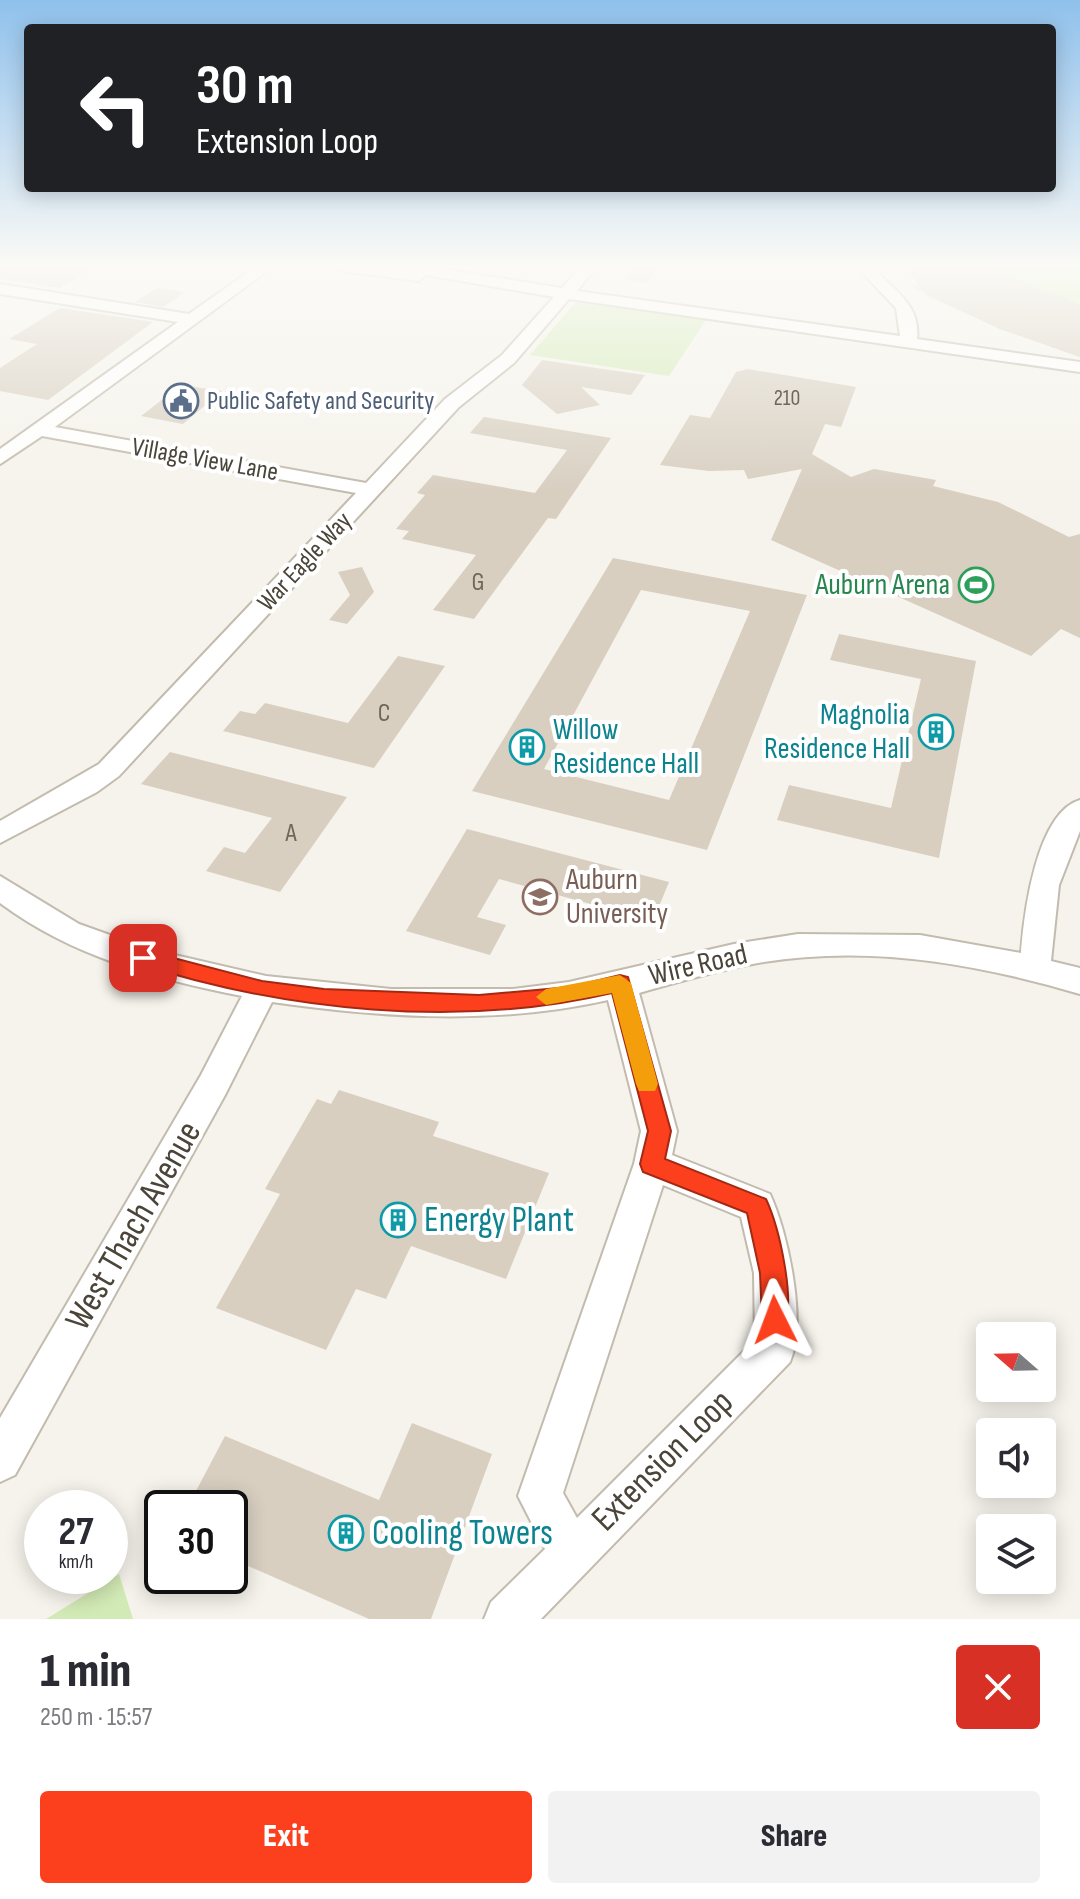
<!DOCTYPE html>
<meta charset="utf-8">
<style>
:root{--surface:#fff;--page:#f2f2f3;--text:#2b2b33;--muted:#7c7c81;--accent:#fc3f1d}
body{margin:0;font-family:"Sofia Sans Condensed",sans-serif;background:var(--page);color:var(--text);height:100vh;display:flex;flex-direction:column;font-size:30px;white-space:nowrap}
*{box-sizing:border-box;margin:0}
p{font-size:26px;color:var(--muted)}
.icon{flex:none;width:44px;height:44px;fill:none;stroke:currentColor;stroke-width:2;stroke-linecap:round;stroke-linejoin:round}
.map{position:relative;height:1619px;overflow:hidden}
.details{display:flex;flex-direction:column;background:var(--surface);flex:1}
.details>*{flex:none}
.top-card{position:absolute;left:24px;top:24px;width:1032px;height:168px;border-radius:8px;box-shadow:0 4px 20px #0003;background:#202124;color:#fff;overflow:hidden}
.needle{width:52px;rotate:290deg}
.tools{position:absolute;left:976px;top:1322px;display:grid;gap:16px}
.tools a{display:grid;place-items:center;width:80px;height:80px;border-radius:8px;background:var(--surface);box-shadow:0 4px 20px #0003;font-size:40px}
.speed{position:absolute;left:24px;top:1490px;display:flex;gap:16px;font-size:40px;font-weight:700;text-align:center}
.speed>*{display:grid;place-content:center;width:104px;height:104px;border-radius:50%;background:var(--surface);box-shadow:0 4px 20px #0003;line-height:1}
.speed small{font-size:20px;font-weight:400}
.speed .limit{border:4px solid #111;border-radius:12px;background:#fff;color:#111}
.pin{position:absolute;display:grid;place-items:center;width:68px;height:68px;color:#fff;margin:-34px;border-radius:16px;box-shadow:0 4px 12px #0006}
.me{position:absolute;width:88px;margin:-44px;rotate:357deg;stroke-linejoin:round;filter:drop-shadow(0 0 6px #0008)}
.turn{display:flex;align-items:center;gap:28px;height:168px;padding:0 40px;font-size:36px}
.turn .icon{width:104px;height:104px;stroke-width:2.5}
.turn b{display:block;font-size:56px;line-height:68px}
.round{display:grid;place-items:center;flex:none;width:84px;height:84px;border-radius:8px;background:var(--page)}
.overview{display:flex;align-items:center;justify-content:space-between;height:136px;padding:0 40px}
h1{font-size:48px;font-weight:800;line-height:60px}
.cta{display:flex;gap:16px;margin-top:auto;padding:16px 40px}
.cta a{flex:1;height:92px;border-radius:8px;background:var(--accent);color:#fff;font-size:32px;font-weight:800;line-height:92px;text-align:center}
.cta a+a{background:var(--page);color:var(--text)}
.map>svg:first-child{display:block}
.green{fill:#d2eab5}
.building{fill:#d8cfc1;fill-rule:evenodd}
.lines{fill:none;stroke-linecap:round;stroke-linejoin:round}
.minor-casing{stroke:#c2bbae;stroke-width:4}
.minor{fill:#fff;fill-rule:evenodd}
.route{fill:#fc3f1d;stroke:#a42913;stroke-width:2}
.slow{fill:#f59e0b}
.labels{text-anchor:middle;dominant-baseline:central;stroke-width:8;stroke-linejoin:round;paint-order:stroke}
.far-number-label{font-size:22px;fill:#6e675b}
.far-service-label{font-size:26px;fill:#4e5e75;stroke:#fff;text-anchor:start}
.far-street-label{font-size:26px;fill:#4b4439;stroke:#fff}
.number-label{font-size:26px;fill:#6e675b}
.leisure-label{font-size:30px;fill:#27864d;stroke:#fff;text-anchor:end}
.culture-label{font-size:30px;fill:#0d838f;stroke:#fff;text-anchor:end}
.education-label{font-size:30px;fill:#785e54;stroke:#fff;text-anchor:start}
.street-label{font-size:30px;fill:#4b4439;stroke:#fff}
.near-culture-label{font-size:36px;fill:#0d838f;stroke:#fff;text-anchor:start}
.near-street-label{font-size:36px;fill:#4b4439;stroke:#fff}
</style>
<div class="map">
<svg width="1080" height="1619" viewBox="0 0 1080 1619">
<rect width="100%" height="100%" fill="#f6f3ec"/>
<!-- green -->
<path class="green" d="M 927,266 L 1080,266 L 1080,357 L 1000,329 L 910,286 L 927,283 Z
M 576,302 L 706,320 L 669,376 L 530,355 Z
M 119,1574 L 133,1619 L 46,1619 Z"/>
<!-- building -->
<path class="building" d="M 0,266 L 96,266 L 60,288 L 0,279 Z
M 636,266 L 661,266 L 647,283 L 624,280 Z
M 904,266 L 985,266 L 1080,305 L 1080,357 L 1000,329 L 926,295 Z
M 157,288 L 185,292 L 163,307 L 135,302 Z
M 60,308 L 153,322 L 48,400 L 0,391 L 0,368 L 37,344 L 9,339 Z
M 542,360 L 603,369 L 645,375 L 631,395 L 581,387 L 600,405 L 557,414 L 522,385 Z
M 748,369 L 856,387 L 841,427 L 825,424 L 812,454 L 851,477 L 874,469 L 936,480 L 933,486 L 998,502 L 1069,537 L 1080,534 L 1080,638 L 1061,629 L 1031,656 L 771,540 L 802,469 L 748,479 L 744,470 L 709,471 L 660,465 L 690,415 L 710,418 L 736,372 Z
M 181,385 L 222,391 L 183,424 L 141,416 Z
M 484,417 L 611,438 L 556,519 L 548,518 L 474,619 L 433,610 L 476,555 L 402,539 L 409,531 L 396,529 L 425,495 L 417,493 L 433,475 L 535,493 L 567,450 L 470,433 Z
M 613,558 L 807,595 L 707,850 L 472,791 ZM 641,590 L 750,611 L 669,800 L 544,769 Z
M 362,567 L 374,592 L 347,624 L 329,620 L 350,595 L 338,572 Z
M 839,634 L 976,661 L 939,858 L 777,820 L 789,785 L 891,808 L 921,679 L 830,660 Z
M 398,656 L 445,666 L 374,768 L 223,731 L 240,711 L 255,714 L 265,703 L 348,723 Z
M 170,752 L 347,797 L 280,892 L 206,871 L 224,847 L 245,853 L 272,818 L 141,784 Z
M 467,829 L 669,882 L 653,921 L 499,879 L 477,917 L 506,925 L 490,955 L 406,931 Z
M 339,1090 L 439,1122 L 433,1136 L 549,1173 L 506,1279 L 411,1246 L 386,1299 L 356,1289 L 326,1350 L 216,1308 L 280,1194 L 265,1189 L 317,1099 L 331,1104 Z
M 412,1423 L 492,1454 L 431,1619 L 369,1619 L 230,1558 L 230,1508 L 187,1508 L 225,1436 L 379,1500 Z"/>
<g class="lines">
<!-- minor casing -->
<g class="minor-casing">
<path id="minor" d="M 257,266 L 274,266 L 55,427 L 366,483 L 445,399 L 502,355 L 554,297 L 426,275 L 419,281 L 343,271 L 336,266 L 396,268 L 395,266 L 424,266 L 562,288 L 582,266 L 597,266 L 577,291 L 900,336 L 896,308 L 856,266 L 872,266 C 892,290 921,303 917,339 L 1080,362 L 1080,372 L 569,299 L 514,363 L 459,407 L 119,776 L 97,792 L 0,843 L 0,821 L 99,764 L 356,493 L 42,436 L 0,464 L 0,449 L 178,322 L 0,294 L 0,284 L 189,314 Z
M 1080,800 L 1080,831 L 1059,885 L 1051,961 L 1080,968 L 1080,994 C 975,963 867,944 758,963 C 718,970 678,982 639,993 L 677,1131 L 672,1155 L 770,1194 C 788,1233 807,1322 790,1362 L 541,1619 L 484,1619 L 491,1602 L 545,1549 L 518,1496 L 634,1164 L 641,1131 L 608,1000 C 497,1025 384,1018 272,1002 L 225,1095 L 15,1475 L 0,1482 L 0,1418 L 201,1075 L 242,996 C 156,979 71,956 0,903 L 0,876 L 79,924 L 149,949 L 266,976 L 391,989 L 513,989 L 569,982 L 734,944 L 798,934 L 920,935 L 1021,953 C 1024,914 1036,813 1080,800 ZM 663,1185 L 741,1217 L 754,1273 L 755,1340 L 577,1518 L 563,1493 Z"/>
</g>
<!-- minor -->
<use href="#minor" class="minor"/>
</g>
<!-- sky -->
<linearGradient id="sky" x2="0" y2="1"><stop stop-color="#8fc1ec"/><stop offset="0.54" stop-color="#fbfaf6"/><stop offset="1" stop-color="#fbfaf6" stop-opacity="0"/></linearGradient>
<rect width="1080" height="492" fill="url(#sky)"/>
<!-- route -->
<path class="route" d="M 143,950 L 262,981 L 324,989 L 479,995 L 570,987 L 620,975 L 628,977 L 671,1131 L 665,1159 L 766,1199 C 779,1227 796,1300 784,1329 L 775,1332 L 765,1329 L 762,1320 L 760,1273 L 747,1213 L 643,1172 L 640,1164 L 648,1131 L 612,993 C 459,1029 285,1011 136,963 L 133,958 Z"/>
<!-- slow -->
<path class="slow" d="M 620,975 L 631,983 L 658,1084 L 655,1091 L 639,1091 L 636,1084 L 612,993 L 546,1005 L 536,997 L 546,989 Z"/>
<!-- icons -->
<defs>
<g id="civic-ring" transform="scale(1.8)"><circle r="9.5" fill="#fff" stroke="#5c6f8a" stroke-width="1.5"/><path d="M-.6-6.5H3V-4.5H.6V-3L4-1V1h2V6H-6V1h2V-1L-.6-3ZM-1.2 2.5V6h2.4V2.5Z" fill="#5c6f8a"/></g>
<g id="stadium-ring" transform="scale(1.8)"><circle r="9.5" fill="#fff" stroke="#2e9e5b" stroke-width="1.5"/><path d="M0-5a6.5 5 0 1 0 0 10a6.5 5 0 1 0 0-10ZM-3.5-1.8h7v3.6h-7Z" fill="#2e9e5b"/></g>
<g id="building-ring" transform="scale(1.8)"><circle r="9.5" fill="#fff" stroke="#0f9aa8" stroke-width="1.5"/><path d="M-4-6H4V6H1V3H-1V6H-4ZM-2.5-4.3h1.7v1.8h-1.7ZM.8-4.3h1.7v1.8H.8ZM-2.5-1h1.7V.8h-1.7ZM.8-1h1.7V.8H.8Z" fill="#0f9aa8"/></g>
<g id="university-ring" transform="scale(1.8)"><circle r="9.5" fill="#fff" stroke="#8d6e63" stroke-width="1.5"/><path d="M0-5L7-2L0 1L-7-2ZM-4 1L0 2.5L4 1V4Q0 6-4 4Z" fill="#8d6e63"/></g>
</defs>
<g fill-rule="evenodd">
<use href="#civic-ring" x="181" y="401"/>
<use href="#stadium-ring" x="976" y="585"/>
<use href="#building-ring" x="936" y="732"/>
<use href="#building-ring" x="527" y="747"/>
<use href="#university-ring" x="540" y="897"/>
<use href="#building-ring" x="398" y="1220"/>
<use href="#building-ring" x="346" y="1533"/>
</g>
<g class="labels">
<!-- far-number labels -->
<g class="far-number-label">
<text x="787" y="398">210</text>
</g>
<!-- far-service labels -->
<g class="far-service-label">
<text x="207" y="401">Public Safety and Security</text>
</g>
<!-- far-street labels -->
<g class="far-street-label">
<text transform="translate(205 460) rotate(10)">Village View Lane</text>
<text transform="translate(305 562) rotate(-47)">War Eagle Way</text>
</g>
<!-- number labels -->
<g class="number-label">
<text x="478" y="582">G</text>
<text x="384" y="713">C</text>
<text x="291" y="833">A</text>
</g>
<!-- leisure labels -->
<g class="leisure-label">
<text x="950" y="585">Auburn Arena</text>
</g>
<!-- culture labels -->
<g class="culture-label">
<text x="910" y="715">Magnolia<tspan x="910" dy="34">Residence Hall</tspan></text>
<text x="553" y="730" text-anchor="start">Willow<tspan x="553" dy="34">Residence Hall</tspan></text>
</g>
<!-- education labels -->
<g class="education-label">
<text x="566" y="880">Auburn<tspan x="566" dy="34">University</tspan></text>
</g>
<!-- street labels -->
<g class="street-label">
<text transform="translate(698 965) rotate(-13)">Wire Road</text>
</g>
<!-- near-culture labels -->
<g class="near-culture-label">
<text x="424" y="1220">Energy Plant</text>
<text x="372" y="1533">Cooling Towers</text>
</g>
<!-- near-street labels -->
<g class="near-street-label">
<text transform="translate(134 1226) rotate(-60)">West Thach Avenue</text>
<text transform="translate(663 1461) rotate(-45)">Extension Loop</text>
</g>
</g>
</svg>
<div class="tools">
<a><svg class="needle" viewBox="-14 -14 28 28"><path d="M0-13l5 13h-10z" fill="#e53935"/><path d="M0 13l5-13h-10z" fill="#7c7c81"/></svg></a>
<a><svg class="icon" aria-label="sound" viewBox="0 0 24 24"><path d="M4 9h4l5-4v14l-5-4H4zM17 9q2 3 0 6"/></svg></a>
<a><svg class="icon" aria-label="layers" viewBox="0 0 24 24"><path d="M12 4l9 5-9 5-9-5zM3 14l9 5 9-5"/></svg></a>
</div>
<div class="speed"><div>27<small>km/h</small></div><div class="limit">30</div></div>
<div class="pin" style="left:143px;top:958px;background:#d93025"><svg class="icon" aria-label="arrive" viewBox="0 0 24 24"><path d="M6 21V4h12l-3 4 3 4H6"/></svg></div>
<svg class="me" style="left:775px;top:1320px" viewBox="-20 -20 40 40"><path d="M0-17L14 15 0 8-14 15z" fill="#fc3f1d" stroke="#fff" stroke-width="4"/></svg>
<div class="top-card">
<div class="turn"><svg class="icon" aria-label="left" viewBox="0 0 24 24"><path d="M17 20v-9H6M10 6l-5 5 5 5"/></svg><div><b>30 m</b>Extension Loop</div></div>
</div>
</div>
<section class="details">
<div class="overview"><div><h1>1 min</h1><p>250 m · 15:57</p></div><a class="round" style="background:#d93025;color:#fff"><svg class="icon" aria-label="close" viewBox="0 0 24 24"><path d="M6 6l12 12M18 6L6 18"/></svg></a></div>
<div class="cta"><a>Exit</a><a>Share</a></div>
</section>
